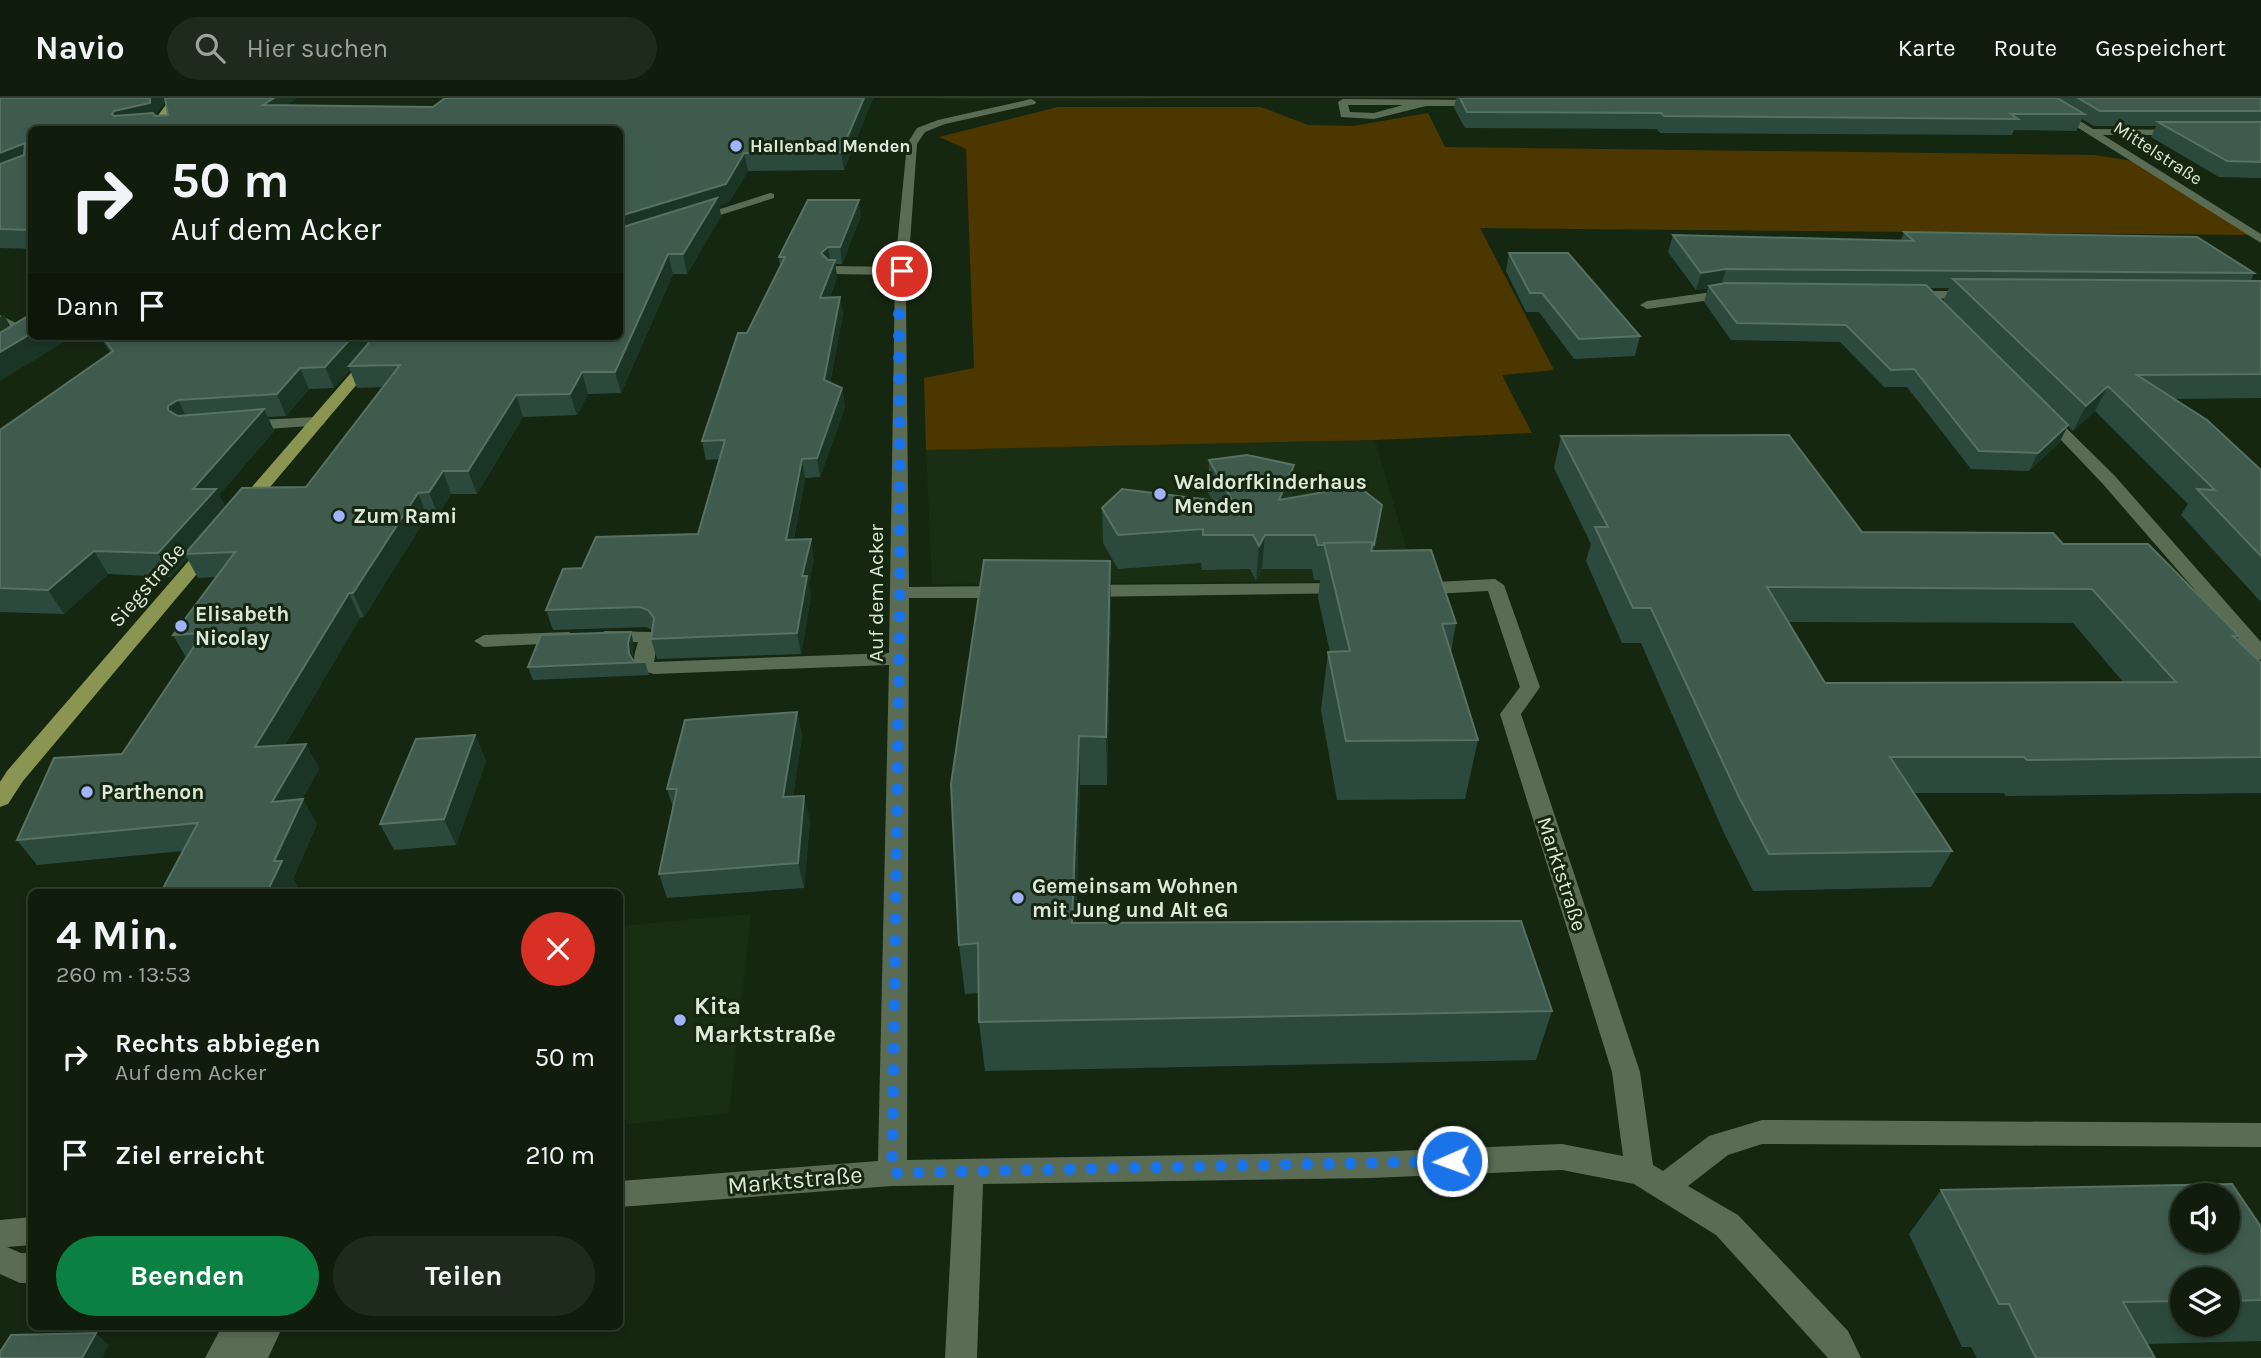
<!DOCTYPE html>
<html lang="de">
<meta charset="utf-8">
<style>
:root{--surface:#101d0d;--page:#1e2a1b;--text:#f1f3f6;--muted:#9ca29d;--line:#303b2e;--accent:#0b8043}
body{margin:0;font-family:Karla,sans-serif;background:var(--page);color:var(--text);height:100vh;display:flex;flex-direction:column;font-size:26px;white-space:nowrap}
*{box-sizing:border-box;margin:0}
p{font-size:23px;color:var(--muted)}
.icon{flex:none;width:38px;height:38px;fill:none;stroke:currentColor;stroke-width:2;stroke-linecap:round;stroke-linejoin:round}
.map{position:relative;flex:1;overflow:hidden}
.sheet{position:absolute;left:28px;top:791px;width:595px;height:441px;display:flex;flex-direction:column;background:var(--surface);border-radius:10px;box-shadow:0 4px 10px #0003,0 0 0 2px var(--line)}
.sheet>*{flex:none}
.top-card{position:absolute;left:28px;top:28px;width:595px;height:214px;border-radius:10px;box-shadow:0 4px 10px #0003,0 0 0 2px var(--line);background:#101d0d;color:var(--text);overflow:hidden}
.buttons{position:absolute;left:2170px;top:1085px;display:grid;gap:14px}
.buttons a{display:grid;place-items:center;width:70px;height:70px;border-radius:50%;background:var(--surface);box-shadow:0 4px 10px #0003,0 0 0 2px var(--line);font-size:35px}
.pin{position:absolute;display:grid;place-items:center;width:60px;height:60px;color:#fff;margin:-30px;border:4px solid #fff;border-radius:50%;box-shadow:0 2px 7px #0007}
.me{position:absolute;width:77px;margin:-38px;rotate:268deg;stroke-linejoin:round;filter:drop-shadow(0 0 5px #0008)}
.turn{display:flex;align-items:center;gap:24px;height:147px;padding:0 28px;font-size:32px}
.turn .icon{width:91px;height:91px;stroke-width:2.5}
.turn b{display:block;font-size:49px;line-height:60px}
.then{display:flex;align-items:center;height:66px;padding:0 28px;background:#0003;gap:14px;font-size:26px}
.round{display:grid;place-items:center;flex:none;width:74px;height:74px;border-radius:37px;background:var(--page)}
.head{display:flex;align-items:center;justify-content:space-between;height:119px;padding:0 28px}
h1{font-size:42px;font-weight:700;line-height:52px}
.primary-button{display:flex;gap:14px;margin-top:auto;padding:14px 28px}
.primary-button a{flex:1;height:80px;border-radius:42px;background:var(--accent);color:#fff;font-size:28px;font-weight:700;line-height:80px;text-align:center}
.primary-button a+a{background:var(--page);color:var(--text)}
ul{padding:0;list-style:none}
li{display:flex;align-items:center;gap:21px;height:98px;padding:0 28px}
li div{flex:1}
li b{display:block;font-size:26px}
li em{font-style:normal}
header{display:flex;align-items:center;gap:42px;box-sizing:border-box;height:98px;padding:0 35px;background:var(--surface);border-bottom:2px solid var(--line)}
header strong{font-size:33px}
nav{display:flex;gap:38px;margin-inline-start:auto;font-size:24px}
.search{width:490px;height:63px;background:var(--page);display:flex;align-items:center;gap:18px;box-sizing:border-box;padding:0 24px;border-radius:38px;color:var(--muted);font-size:26px}
.map>svg:first-child{display:block}
.built{fill:#192e12}
.green{fill:#4d3700}
.lines{fill:none;stroke-linecap:round;stroke-linejoin:round}
.minor{fill:#5a6d54;fill-rule:evenodd}
.major{fill:#8b9552;fill-rule:evenodd}
.wall{fill:#2b4a3d;fill-rule:evenodd}
.shaded-wall{fill:#1b3524}
.building{fill:#3e5b4e;stroke:#577163;stroke-width:2;fill-rule:evenodd}
.route{stroke:#1a73e8;stroke-width:12;stroke-dasharray:0 21.6}
.poi-dot{fill:#a1b3fd;stroke:#162711;stroke-width:2.5}
.labels{text-anchor:middle;dominant-baseline:central;stroke-width:6;stroke-linejoin:round;paint-order:stroke}
.far-poi-label{font-size:18px;font-weight:bold;fill:#dde8d9;stroke:#162711;text-anchor:start}
.far-street-label{font-size:18px;fill:#dde8d9;stroke:#162711}
.poi-label{font-size:21px;font-weight:bold;fill:#dde8d9;stroke:#162711;text-anchor:start}
.street-label{font-size:21px;fill:#dde8d9;stroke:#162711}
.near-poi-label{font-size:24px;font-weight:bold;fill:#dde8d9;stroke:#162711;text-anchor:start}
.near-street-label{font-size:24px;fill:#dde8d9;stroke:#162711}
</style>
<header>
<strong>Navio</strong>
<div class="search"><svg class="icon" aria-label="search" viewBox="0 0 24 24"><circle cx="10" cy="10" r="6"/><path d="M15 15l6 6"/></svg>Hier suchen</div>
<nav><a>Karte</a><a>Route</a><a>Gespeichert</a></nav>
</header>
<div class="map">
<svg width="2261" height="1260" viewBox="0 0 2261 1260">
<rect width="100%" height="100%" fill="#162711"/>
<!-- built -->
<path class="built" d="M 882,0 L 1277,0 L 1010,2 Z
M 1375,342 L 1416,483 L 932,486 L 926,352 Z
M 751,816 L 729,1015 L 620,1027 L 620,828 Z"/>
<!-- green -->
<path class="green" d="M 1058,9 L 1261,9 L 1308,27 L 1353,28 L 1428,15 L 1445,49 L 2094,57 L 2140,64 L 2253,137 L 1480,130 L 1554,272 L 1502,277 L 1532,335 L 1375,342 L 926,352 L 924,280 L 974,270 L 966,51 L 939,39 Z"/>
<g class="lines">
<!-- minor -->
<path class="minor" d="M 2031,0 L 2043,0 L 2093,31 L 2186,32 L 2187,34 L 2182,37 L 2103,37 L 2261,136 L 2261,145 Z
M 1031,1 L 1036,4 L 1035,6 L 945,26 L 925,34 L 917,46 L 906,201 L 909,489 L 1005,488 L 1014,494 L 1005,500 L 909,500 L 907,1062 L 1371,1054 L 1562,1046 L 1623,1058 L 1612,974 L 1500,616 L 1520,589 L 1488,493 L 1415,497 L 1406,491 L 1415,485 L 1495,481 L 1504,487 L 1540,589 L 1521,616 L 1640,974 L 1653,1067 L 1663,1073 L 1709,1038 L 1762,1022 L 2261,1025 L 2261,1049 L 1762,1046 L 1728,1057 L 1688,1088 L 1738,1117 L 1848,1233 L 1861,1260 L 1828,1260 L 1716,1137 L 1634,1086 L 1562,1072 L 1371,1080 L 983,1086 L 977,1260 L 945,1260 L 954,1087 L 892,1088 L 620,1109 L 620,1083 L 878,1063 L 889,567 L 654,576 L 638,572 C 631,562 635,555 638,544 L 605,545 L 595,539 L 605,533 L 652,534 L 658,542 L 654,564 L 889,555 L 895,177 L 832,176 L 826,172 L 832,168 L 895,169 L 907,46 L 917,30 L 938,22 Z
M 1343,1 L 1482,2 L 1487,5 L 1482,8 L 1426,8 L 1374,21 L 1341,19 L 1338,4 ZM 1348,7 L 1403,7 L 1374,15 L 1350,14 Z
M 770,95 L 774,96 L 774,100 L 695,125 L 689,121 Z
M 1734,191 L 1739,192 L 1739,198 L 1647,211 L 1640,207 L 1647,203 Z
M 1910,193 L 1975,193 L 1982,197 L 1975,201 L 1905,200 L 1905,194 Z
M 0,217 L 32,233 L 32,238 L 38,238 L 0,262 L 0,252 L 21,238 L 0,227 Z
M 2045,312 L 2050,314 L 2114,377 L 2261,544 L 2261,562 L 2254,560 L 2102,385 L 2040,320 L 2037,317 L 2040,314 Z
M 317,319 L 323,321 L 325,324 L 323,327 L 242,333 L 234,328 L 242,323 Z
M 1348,485 L 1355,487 L 1357,491 L 1355,495 L 1083,499 L 1074,493 L 1083,487 Z
M 569,534 L 579,540 L 576,544 L 484,549 L 474,543 L 484,537 Z
M 32,1119 L 32,1147 L 7,1149 L 21,1155 L 32,1155 L 32,1185 L 20,1185 L 0,1176 L 0,1122 Z
M 222,1228 L 283,1228 L 268,1260 L 205,1260 Z"/>
<!-- major -->
<path class="major" d="M 171,0 L 181,0 L 169,16 L 173,32 L 163,32 L 159,16 Z
M 375,238 L 389,238 L 374,266 L 249,414 L 237,414 L 234,410 L 237,406 L 363,261 Z
M 211,443 L 217,444 L 220,448 L 217,452 L 23,683 L 8,706 L 0,709 L 0,684 L 7,673 L 205,444 Z"/>
</g>
<!-- wall -->
<path class="wall" d="M 0,0 L 297,0 L 287,7 L 433,9 L 445,0 L 873,0 L 844,72 L 748,73 L 729,104 L 719,108 L 721,118 L 687,176 L 673,176 L 621,295 L 588,296 L 577,317 L 523,319 L 477,396 L 451,396 L 438,417 L 427,418 L 364,519 L 360,520 L 285,647 L 306,646 L 319,671 L 302,701 L 317,726 L 293,781 L 297,788 L 294,794 L 161,794 L 183,753 L 37,767 L 17,742 L 54,660 L 122,656 L 187,561 L 173,537 L 216,479 L 198,480 L 187,460 L 171,479 L 108,476 L 64,516 L 0,514 L 0,332 L 111,255 L 99,238 L 620,238 L 620,32 L 32,32 L 32,151 L 0,150 ZM 165,3 L 168,17 L 157,18 L 157,14 ZM 350,272 L 357,290 L 383,289 L 306,389 L 242,390 L 225,409 L 219,397 L 274,333 L 268,319 L 286,318 L 309,291 L 334,290 Z
M 1456,0 L 2261,0 L 2261,80 L 2219,79 L 2151,39 L 2156,28 L 2094,28 L 2082,21 L 2076,33 L 2014,32 L 2012,37 L 1660,35 L 1657,31 L 1465,30 L 1454,10 Z
M 861,118 L 842,166 L 835,166 L 837,179 L 830,199 L 840,199 L 843,216 L 830,285 L 842,290 L 845,309 L 820,379 L 805,380 L 794,441 L 814,461 L 809,485 L 811,498 L 801,556 L 657,561 L 651,541 L 653,532 L 646,529 L 553,532 L 546,512 L 582,470 L 698,436 L 719,361 L 706,362 L 702,343 L 747,235 L 780,169 L 779,159 Z
M 1904,134 L 2254,175 L 2251,183 L 2261,183 L 2261,300 L 2174,301 L 2261,372 L 2261,504 L 2181,417 L 2188,406 L 2095,313 L 2073,333 L 2068,328 L 2059,345 L 2029,373 L 1971,371 L 1907,289 L 1884,289 L 1840,244 L 1731,242 L 1704,204 L 1708,190 L 1696,192 L 1668,154 L 1673,137 L 1901,142 ZM 1930,190 L 1949,190 L 1943,204 Z
M 1509,155 L 1640,238 L 1635,258 L 1574,261 L 1539,214 L 1526,214 L 1506,173 Z
M 1561,338 L 1862,434 L 2063,446 L 2239,538 L 2237,542 L 2261,565 L 2261,695 L 2006,698 L 2004,695 L 1913,695 L 1952,753 L 1931,789 L 1753,793 L 1724,735 L 1641,545 L 1622,545 L 1586,463 L 1591,446 L 1554,370 ZM 1788,524 L 2073,525 L 2123,584 L 1825,585 Z
M 1209,362 L 1294,367 L 1291,400 L 1377,442 L 1374,453 L 1456,525 L 1451,554 L 1478,642 L 1465,701 L 1337,702 L 1321,612 L 1328,554 L 1330,554 L 1318,500 L 1320,482 L 1314,482 L 1312,471 L 1262,471 L 1256,483 L 1250,471 L 1202,472 L 1201,465 L 1118,471 L 1103,445 L 1102,410 L 1212,402 L 1208,395 Z
M 1111,509 L 1107,687 L 1080,687 L 1076,825 L 1552,913 L 1536,962 L 985,973 L 979,924 L 979,895 L 965,896 L 959,847 Z
M 634,547 L 632,559 L 633,562 L 645,564 L 649,577 L 533,582 L 528,569 Z
M 797,614 L 802,638 L 793,698 L 810,722 L 804,790 L 667,800 L 659,776 L 673,709 L 667,691 Z
M 475,637 L 486,663 L 456,747 L 394,752 L 380,726 Z
M 1941,1092 L 2261,1129 L 2261,1243 L 2147,1246 L 2155,1260 L 1977,1260 L 1971,1249 L 1962,1249 L 1909,1136 ZM 2182,1181 L 2228,1181 L 2228,1227 L 2182,1227 Z"/>
<!-- shaded-wall -->
<path class="shaded-wall" d="M 150,0 L 168,0 L 157,14 L 158,22 L 121,29 L 112,16 L 114,13 Z
M 274,0 L 297,0 L 287,7 L 263,7 Z
M 864,0 L 873,0 L 844,72 L 841,54 Z
M 25,45 L 32,57 L 0,76 L 0,55 Z
M 744,55 L 748,73 L 729,104 L 719,108 L 721,118 L 687,176 L 683,156 L 620,138 L 620,118 Z
M 859,102 L 861,118 L 842,166 L 840,149 Z
M 828,149 L 831,166 L 821,155 Z
M 668,156 L 673,176 L 621,295 L 615,274 Z
M 835,162 L 837,179 L 823,217 L 820,200 Z
M 1726,171 L 1721,188 L 1709,188 L 1708,190 L 1696,192 L 1701,175 Z
M 840,199 L 843,216 L 827,300 L 824,282 Z
M 4,217 L 16,238 L 0,249 L 0,219 Z
M 32,235 L 32,238 L 68,238 L 69,241 L 0,283 L 0,254 Z
M 353,238 L 372,238 L 361,260 L 349,268 L 350,272 L 334,290 L 325,269 Z
M 300,270 L 309,291 L 286,318 L 277,296 Z
M 582,274 L 588,296 L 577,317 L 570,296 Z
M 2108,288 L 2095,313 L 2073,333 L 2086,308 Z
M 842,290 L 845,309 L 820,379 L 817,360 Z
M 516,297 L 523,319 L 477,396 L 468,373 Z
M 178,302 L 189,324 L 168,312 L 168,308 Z
M 264,311 L 274,333 L 219,397 L 228,414 L 185,456 L 187,460 L 171,479 L 158,455 L 193,391 Z
M 2068,327 L 2059,345 L 2029,373 L 2038,355 Z
M 802,361 L 805,380 L 790,461 L 786,442 Z
M 1294,367 L 1291,400 L 1279,402 Z
M 443,373 L 451,396 L 438,417 L 429,394 Z
M 418,395 L 427,418 L 364,519 L 353,495 Z
M 1382,407 L 1377,442 L 1369,482 L 1374,447 Z
M 1265,437 L 1262,471 L 1256,483 L 1259,448 Z
M 811,441 L 814,461 L 809,485 L 811,498 L 801,556 L 797,535 L 802,478 Z
M 94,453 L 108,476 L 64,516 L 48,492 Z
M 1110,463 L 1111,509 L 1107,687 L 1106,639 Z
M 349,495 L 360,520 L 269,674 L 255,649 Z
M 631,534 L 634,547 L 632,558 L 633,565 L 629,556 L 628,545 Z
M 797,614 L 802,638 L 789,724 L 783,699 Z
M 475,637 L 486,663 L 456,747 L 444,721 Z
M 1079,638 L 1080,687 L 1074,874 L 1072,825 Z
M 306,646 L 319,671 L 286,729 L 272,704 Z
M 804,698 L 810,722 L 804,790 L 798,765 Z
M 303,701 L 317,726 L 293,781 L 297,788 L 294,794 L 267,794 L 274,763 Z
M 96,1235 L 109,1247 L 102,1260 L 82,1260 Z"/>
<!-- building -->
<path class="building" d="M 0,0 L 150,0 L 150,5 L 114,13 L 112,16 L 114,18 L 153,15 L 155,18 L 168,17 L 165,0 L 274,0 L 263,7 L 433,9 L 445,0 L 864,0 L 841,54 L 744,55 L 726,86 L 620,118 L 620,32 L 32,32 L 32,132 L 0,131 L 0,66 L 24,57 L 25,45 L 0,55 Z
M 1460,0 L 2057,0 L 2084,16 L 2011,16 L 2018,21 L 1664,18 L 1661,15 L 1467,14 Z
M 2078,0 L 2261,0 L 2261,13 L 2100,13 Z
M 2158,24 L 2261,24 L 2261,64 L 2227,63 Z
M 717,100 L 683,156 L 668,156 L 615,274 L 582,274 L 570,296 L 516,297 L 468,373 L 443,373 L 429,394 L 418,395 L 353,495 L 349,495 L 255,649 L 306,646 L 272,704 L 303,701 L 274,763 L 282,763 L 267,794 L 161,794 L 198,725 L 17,742 L 54,660 L 122,656 L 203,535 L 173,537 L 235,454 L 185,456 L 242,390 L 306,389 L 400,267 L 349,268 L 368,246 L 372,238 L 620,238 L 620,130 Z
M 808,102 L 859,102 L 840,149 L 828,149 L 821,155 L 828,162 L 835,162 L 820,200 L 840,199 L 824,282 L 842,290 L 817,360 L 802,361 L 786,442 L 811,441 L 802,478 L 807,478 L 797,535 L 651,541 L 654,520 L 648,512 L 640,509 L 546,512 L 563,471 L 582,470 L 596,439 L 698,436 L 725,342 L 702,343 L 738,235 L 747,235 L 785,159 L 779,159 Z
M 1904,134 L 2197,139 L 2254,175 L 1726,171 L 1701,175 L 1673,137 L 1914,143 Z
M 1509,155 L 1568,155 L 1640,238 L 1579,241 L 1542,195 L 1530,195 Z
M 1953,181 L 2261,183 L 2261,276 L 2137,277 L 2207,322 L 2261,372 L 2261,458 L 2197,391 L 2215,392 L 2108,288 L 2086,308 Z
M 1726,185 L 1926,187 L 2068,327 L 2038,355 L 1979,353 L 1914,271 L 1891,272 L 1846,227 L 1737,225 L 1709,188 Z
M 28,218 L 32,218 L 32,235 L 0,254 L 0,235 Z
M 102,238 L 353,238 L 325,269 L 300,270 L 277,296 L 178,302 L 168,308 L 168,312 L 178,318 L 264,311 L 193,391 L 216,391 L 158,455 L 94,453 L 48,492 L 0,490 L 0,332 L 113,253 Z
M 1789,337 L 1862,434 L 2053,435 L 2063,446 L 2148,446 L 2239,538 L 2233,538 L 2261,565 L 2261,659 L 2027,662 L 2024,659 L 1890,659 L 1952,753 L 1769,756 L 1739,699 L 1651,510 L 1633,510 L 1595,429 L 1608,429 L 1561,338 ZM 1767,489 L 2092,491 L 2176,584 L 1825,585 Z
M 1247,357 L 1294,367 L 1279,402 L 1358,388 L 1382,407 L 1374,447 L 1372,447 L 1373,444 L 1324,445 L 1324,447 L 1318,447 L 1315,437 L 1265,437 L 1259,448 L 1253,437 L 1203,437 L 1203,431 L 1118,437 L 1102,410 L 1122,391 L 1234,405 L 1209,362 Z
M 1373,444 L 1371,453 L 1431,452 L 1456,525 L 1442,526 L 1478,642 L 1346,643 L 1328,554 L 1350,553 L 1324,445 Z
M 984,462 L 1110,463 L 1106,639 L 1079,638 L 1072,825 L 1521,823 L 1552,913 L 979,924 L 978,845 L 959,847 L 951,686 Z
M 631,534 L 628,545 L 629,556 L 633,562 L 645,564 L 528,569 L 541,537 Z
M 797,614 L 783,699 L 804,698 L 798,765 L 659,776 L 677,691 L 667,691 L 685,622 Z
M 475,637 L 444,721 L 380,726 L 416,641 Z
M 2232,1086 L 2261,1129 L 2261,1202 L 2228,1203 L 2228,1181 L 2182,1181 L 2182,1203 L 2123,1204 L 2155,1260 L 2036,1260 L 2009,1206 L 1999,1206 L 1941,1092 ZM 2182,1097 L 2228,1097 L 2228,1143 L 2182,1143 Z
M 96,1235 L 82,1260 L 0,1260 L 0,1254 L 11,1237 Z"/>
<g class="lines">
<!-- route -->
<path class="route" d="M 902,173 L 899,201 L 900,495 L 892,1075 L 1452,1063"/>
</g>
<!-- markers -->
<g class="poi-dot">
<circle cx="736" cy="48" r="7"/>
<circle cx="1160" cy="396" r="7"/>
<circle cx="339" cy="418" r="7"/>
<circle cx="181" cy="528" r="7"/>
<circle cx="87" cy="694" r="7"/>
<circle cx="1018" cy="800" r="7"/>
<circle cx="680" cy="922" r="7"/>
</g>
<g class="labels">
<!-- far-poi labels -->
<g class="far-poi-label">
<text x="750" y="48">Hallenbad Menden</text>
</g>
<!-- far-street labels -->
<g class="far-street-label">
<text transform="translate(2158 55) rotate(33)">Mittelstraße</text>
</g>
<!-- poi labels -->
<g class="poi-label">
<text x="1174" y="384">Waldorfkinderhaus<tspan x="1174" dy="24">Menden</tspan></text>
<text x="353" y="418">Zum Rami</text>
<text x="195" y="516">Elisabeth<tspan x="195" dy="24">Nicolay</tspan></text>
<text x="101" y="694">Parthenon</text>
<text x="1032" y="788">Gemeinsam Wohnen<tspan x="1032" dy="24">mit Jung und Alt eG</tspan></text>
</g>
<!-- street labels -->
<g class="street-label">
<text transform="translate(147 487) rotate(-49)">Siegstraße</text>
<text transform="translate(876 495) rotate(-90)">Auf dem Acker</text>
<text transform="translate(1562 776) rotate(72)">Marktstraße</text>
</g>
<!-- near-poi labels -->
<g class="near-poi-label">
<text x="694" y="908">Kita<tspan x="694" dy="28">Marktstraße</tspan></text>
</g>
<!-- near-street labels -->
<g class="near-street-label">
<text transform="translate(795 1082) rotate(-5)">Marktstraße</text>
</g>
</g>
</svg>
<div class="buttons">
<a><svg class="icon" aria-label="sound" viewBox="0 0 24 24"><path d="M4 9h4l5-4v14l-5-4H4zM17 9q2 3 0 6"/></svg></a>
<a><svg class="icon" aria-label="layers" viewBox="0 0 24 24"><path d="M12 4l9 5-9 5-9-5zM3 14l9 5 9-5"/></svg></a>
</div>
<div class="pin" style="left:902px;top:173px;background:#d93025"><svg class="icon" aria-label="arrive" viewBox="0 0 24 24"><path d="M6 21V4h12l-3 4 3 4H6"/></svg></div>
<svg class="me" style="left:1452px;top:1063px" viewBox="-20 -20 40 40"><circle r="17" fill="#1a73e8" stroke="#fff" stroke-width="3"/><path d="M0-11L8 9 0 5-8 9z" fill="#fff"/></svg>
<div class="top-card">
<div class="turn"><svg class="icon" aria-label="right" viewBox="0 0 24 24"><path d="M7 20v-9h11M14 6l5 5-5 5"/></svg><div><b>50 m</b>Auf dem Acker</div></div>
<div class="then">Dann<svg class="icon" aria-label="arrive" viewBox="0 0 24 24"><path d="M6 21V4h12l-3 4 3 4H6"/></svg></div>
</div>
<section class="sheet">
<div class="head"><div><h1>4 Min.</h1><p>260 m · 13:53</p></div><a class="round" style="background:#d93025;color:#fff"><svg class="icon" aria-label="close" viewBox="0 0 24 24"><path d="M6 6l12 12M18 6L6 18"/></svg></a></div>
<ul>
<li><svg class="icon" aria-label="right" viewBox="0 0 24 24"><path d="M7 20v-9h11M14 6l5 5-5 5"/></svg><div><b>Rechts abbiegen</b><p>Auf dem Acker</p></div><em>50 m</em></li>
<li><svg class="icon" aria-label="arrive" viewBox="0 0 24 24"><path d="M6 21V4h12l-3 4 3 4H6"/></svg><div><b>Ziel erreicht</b></div><em>210 m</em></li>
</ul>
<div class="primary-button"><a>Beenden</a><a>Teilen</a></div>
</section>
</div>
